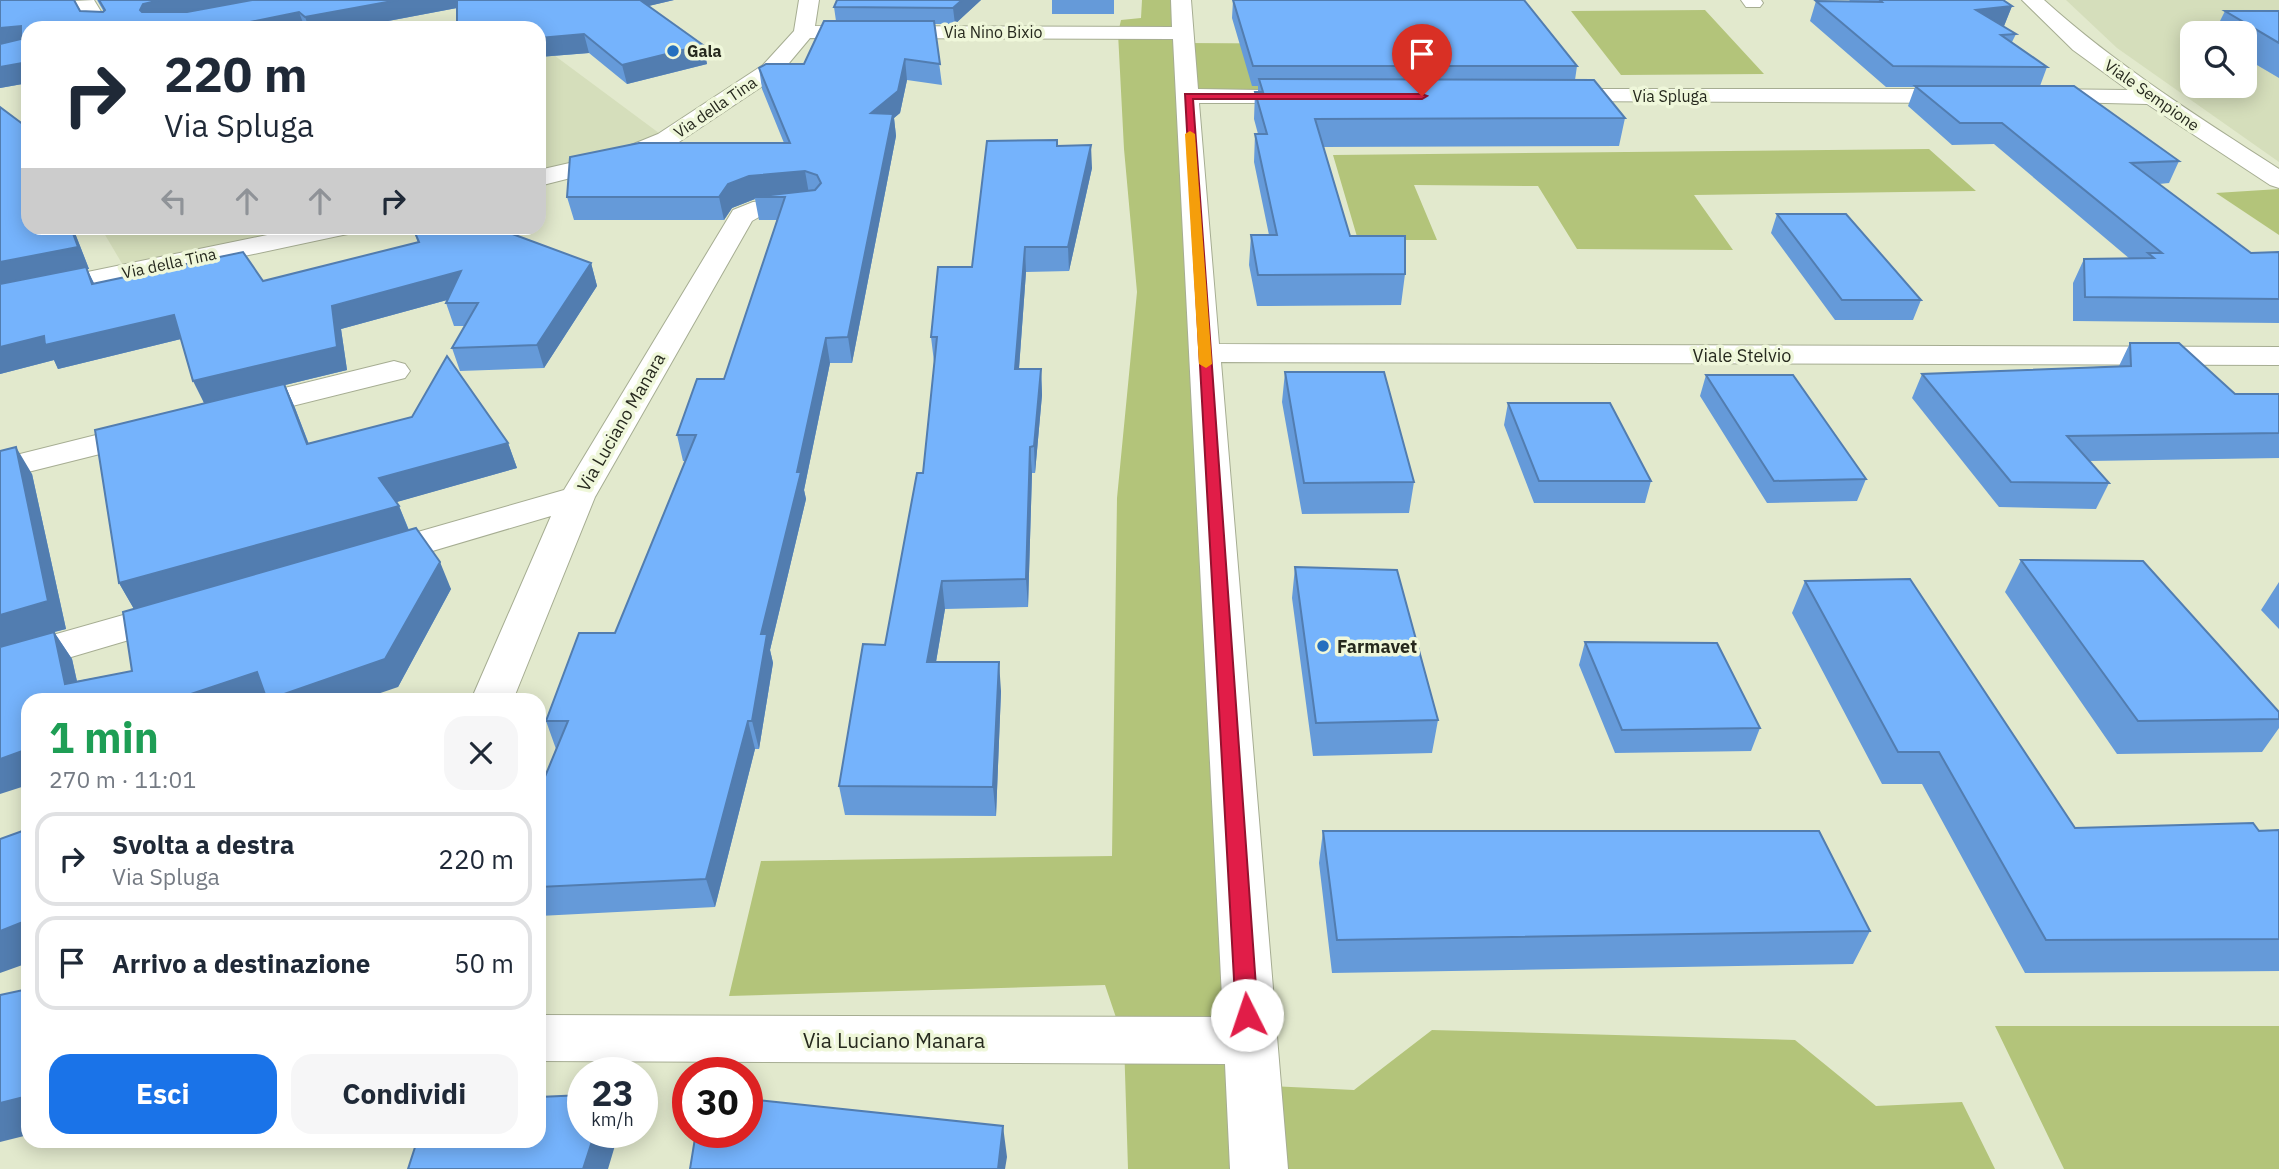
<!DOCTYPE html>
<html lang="it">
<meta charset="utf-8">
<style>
:root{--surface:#fff;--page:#f6f6f7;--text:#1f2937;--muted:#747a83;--line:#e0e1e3;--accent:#1a73e8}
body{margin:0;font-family:"IBM Plex Sans",sans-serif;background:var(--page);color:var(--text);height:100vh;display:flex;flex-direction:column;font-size:26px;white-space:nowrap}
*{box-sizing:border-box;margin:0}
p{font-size:23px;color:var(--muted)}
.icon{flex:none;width:38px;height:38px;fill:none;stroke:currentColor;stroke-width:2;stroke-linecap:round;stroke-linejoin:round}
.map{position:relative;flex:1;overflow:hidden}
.drawer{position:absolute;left:21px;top:693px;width:525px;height:455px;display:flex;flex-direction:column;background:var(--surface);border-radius:21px;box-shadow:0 4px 18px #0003}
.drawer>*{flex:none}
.guide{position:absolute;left:21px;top:21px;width:525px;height:214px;border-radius:21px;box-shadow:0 4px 18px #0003;background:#fff;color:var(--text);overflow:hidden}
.tools{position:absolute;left:2180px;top:21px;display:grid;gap:14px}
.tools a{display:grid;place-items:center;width:77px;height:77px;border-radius:14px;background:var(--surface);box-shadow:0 4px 18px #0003;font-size:35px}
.speed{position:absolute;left:567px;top:1057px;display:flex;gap:14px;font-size:35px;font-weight:700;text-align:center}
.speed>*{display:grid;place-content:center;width:91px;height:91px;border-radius:50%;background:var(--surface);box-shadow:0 4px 18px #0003;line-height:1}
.speed small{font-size:18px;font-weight:400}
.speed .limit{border:10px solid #d22;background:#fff;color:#111}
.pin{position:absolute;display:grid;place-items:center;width:60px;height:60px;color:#fff;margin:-72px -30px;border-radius:50% 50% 50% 0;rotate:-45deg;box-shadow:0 0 7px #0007}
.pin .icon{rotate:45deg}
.me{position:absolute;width:77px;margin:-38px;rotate:356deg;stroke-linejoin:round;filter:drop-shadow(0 0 5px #0008)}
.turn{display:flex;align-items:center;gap:24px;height:147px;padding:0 28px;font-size:32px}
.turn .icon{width:91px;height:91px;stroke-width:2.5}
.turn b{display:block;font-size:49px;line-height:60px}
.lanes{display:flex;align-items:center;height:66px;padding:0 28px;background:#0003;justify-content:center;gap:35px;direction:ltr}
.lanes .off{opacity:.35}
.round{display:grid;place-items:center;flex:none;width:74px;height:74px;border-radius:21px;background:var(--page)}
.summary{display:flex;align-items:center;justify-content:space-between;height:119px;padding:0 28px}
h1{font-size:42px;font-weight:700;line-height:52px;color:#1e9e55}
.cta{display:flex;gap:14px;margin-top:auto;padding:14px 28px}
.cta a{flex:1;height:80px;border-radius:21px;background:var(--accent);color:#fff;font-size:28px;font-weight:700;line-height:80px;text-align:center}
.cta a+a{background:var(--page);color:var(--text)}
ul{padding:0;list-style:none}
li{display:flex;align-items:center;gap:21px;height:94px;margin:0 14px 10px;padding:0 14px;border:4px solid var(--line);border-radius:21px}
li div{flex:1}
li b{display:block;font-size:26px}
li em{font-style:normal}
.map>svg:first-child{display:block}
.built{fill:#d5debb;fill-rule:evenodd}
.green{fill:#b3c47a}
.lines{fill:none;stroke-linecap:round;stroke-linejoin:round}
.minor-casing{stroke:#a6ad92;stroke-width:2}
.minor{fill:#fff;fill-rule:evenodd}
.wall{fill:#659ad9}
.shaded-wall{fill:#527db0}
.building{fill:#75b3fc;stroke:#527db0;stroke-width:2}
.route{fill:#e11d48;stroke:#92132f;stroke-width:2}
.slow{fill:#f59e0b}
.poi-dot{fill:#246fbf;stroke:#eff7da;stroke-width:2.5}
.labels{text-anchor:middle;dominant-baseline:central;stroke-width:7;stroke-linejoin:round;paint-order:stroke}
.far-street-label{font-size:16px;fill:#26291e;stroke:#eff7da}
.far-poi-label{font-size:16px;font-weight:bold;fill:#26291e;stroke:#eff7da;text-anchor:start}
.street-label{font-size:18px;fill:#26291e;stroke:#eff7da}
.poi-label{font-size:18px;font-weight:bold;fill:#26291e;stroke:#eff7da;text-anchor:start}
.near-street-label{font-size:21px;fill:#26291e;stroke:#eff7da}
</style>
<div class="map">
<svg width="2279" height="1169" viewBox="0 0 2279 1169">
<rect width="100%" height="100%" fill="#e2e9cd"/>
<!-- built -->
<path class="built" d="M 2066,0 L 2279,0 L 2279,162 L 2117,48 ZM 2193,33 L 2245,33 L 2245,86 L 2193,86 Z
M 539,44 L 667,139 L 539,178 Z
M 101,228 L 338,228 L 127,272 Z"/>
<!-- green -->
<path class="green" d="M 1142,0 L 1181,0 L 1183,43 L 1541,45 L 1312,96 L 1189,96 L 1252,1085 L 1354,1090 L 1432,1030 L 1795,1040 L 1876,1106 L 1962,1102 L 1995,1169 L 1128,1169 L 1124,1041 L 1105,985 L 729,996 L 761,861 L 1112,856 L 1117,498 L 1137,292 L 1124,149 L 1118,33 L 1121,20 L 1141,18 Z
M 1705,10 L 1764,74 L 1621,75 L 1571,11 Z
M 1929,149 L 1976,191 L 1694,195 L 1733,250 L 1577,249 L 1538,186 L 1414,185 L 1437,240 L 1358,240 L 1333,155 Z
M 2279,189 L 2279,235 L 2216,193 Z
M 1995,1026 L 2279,1026 L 2279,1169 L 2064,1169 Z"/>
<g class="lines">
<!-- minor casing -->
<g class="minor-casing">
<path id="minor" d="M 799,0 L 819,0 L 815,26 L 1172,27 L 1171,0 L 1191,0 L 1198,89 L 1314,91 L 1318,96 L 1314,101 L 1306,103 L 1199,103 L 1219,344 L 2279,347 L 2279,365 L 1221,362 L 1288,1169 L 1230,1169 L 1225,1064 L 539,1061 L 539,1015 L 1223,1017 L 1173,39 L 810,38 L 779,75 L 676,144 L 626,164 L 539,186 L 539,170 L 609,154 L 658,134 L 763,65 L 794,31 Z
M 1741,0 L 1761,0 L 1763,3 L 1760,7 L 1746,7 Z
M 2022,0 L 2044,0 C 2116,65 2197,116 2279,169 L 2279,188 L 2270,185 L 2147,104 L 2027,101 L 2023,96 L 2027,91 L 2035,89 L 2128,90 L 2073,50 Z
M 75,1 L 94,0 L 111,28 L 91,28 Z
M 1555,89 L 1964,89 L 1972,91 L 1976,96 L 1972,101 L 1964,103 L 1547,101 L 1543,96 L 1547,91 Z
M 809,197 L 818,199 L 822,205 L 818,211 L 759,217 L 752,221 L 595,497 L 513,700 L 471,700 L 551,516 L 375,568 L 362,564 L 356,556 L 362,548 L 564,490 L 733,210 L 753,202 Z
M 301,228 L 352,228 L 348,234 L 338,236 L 0,308 L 0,290 Z
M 394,361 L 405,364 L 410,371 L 405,378 L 240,419 L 228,416 L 224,409 L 228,402 Z
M 148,422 L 160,425 L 165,432 L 160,439 L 0,479 L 0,459 Z
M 176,600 L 190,604 L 196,613 L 190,622 L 0,678 L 0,650 Z"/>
</g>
<!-- minor -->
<use href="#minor" class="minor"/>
</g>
<!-- wall -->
<path class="wall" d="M 0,0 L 80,11 L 103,12 L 104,12 L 97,0 L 674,0 L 648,6 L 703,45 L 707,64 L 627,84 L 589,53 L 539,57 L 539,28 L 457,8 L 351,28 L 28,28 L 28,83 L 0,88 Z
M 837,0 L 981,0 L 955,24 L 934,24 L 942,85 L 907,80 L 900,113 L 894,118 L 896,136 L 852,363 L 830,363 L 804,490 L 806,499 L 770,650 L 773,663 L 759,749 L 755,749 L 715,907 L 539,916 L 539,791 L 556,749 L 546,721 L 615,633 L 685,461 L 683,461 L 677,435 L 724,379 L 777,220 L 759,220 L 755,199 L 732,208 L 724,220 L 574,220 L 567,197 L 784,143 L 762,89 L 759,68 L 804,64 L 836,21 L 834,7 Z
M 1052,0 L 1114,0 L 1114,14 L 1052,14 Z
M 1233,0 L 1577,66 L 1575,80 L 1625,118 L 1619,146 L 1323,147 L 1350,236 L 1405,274 L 1401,305 L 1257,306 L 1249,265 L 1251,235 L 1269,235 L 1254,162 L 1255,134 L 1258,134 L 1254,119 L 1255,92 L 1258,92 L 1258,86 L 1252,86 L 1232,18 Z
M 1849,0 L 2003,0 L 2012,6 L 2004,26 L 2002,26 L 2016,34 L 2012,42 L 2047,67 L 2040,86 L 2179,161 L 2169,183 L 2159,184 L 2251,253 L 2279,252 L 2279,323 L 2073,321 L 2073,283 L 2084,259 L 2130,259 L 1994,144 L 1952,145 L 1908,106 L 1915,87 L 1886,87 L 1810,21 L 1816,1 L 1851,2 Z
M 2225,11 L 2279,11 L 2279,78 L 2245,58 L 2245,33 L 2214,33 Z
M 0,107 L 28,228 L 73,228 L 89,269 L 87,269 L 94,283 L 263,281 L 418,243 L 413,228 L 591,263 L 597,286 L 544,368 L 460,371 L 452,348 L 465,326 L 454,326 L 446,303 L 447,300 L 341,329 L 347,370 L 285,385 L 295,408 L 309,444 L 508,443 L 517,468 L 396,502 L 399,506 L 409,530 L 451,589 L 398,687 L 28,700 L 32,474 L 66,629 L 54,632 L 72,659 L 77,681 L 132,671 L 134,609 L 119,583 L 204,403 L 181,339 L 58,369 L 54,360 L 0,374 Z
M 1057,146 L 1092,168 L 1069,271 L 1026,272 L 1019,369 L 1041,369 L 1042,395 L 1035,473 L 1032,473 L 1028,607 L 945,609 L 936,662 L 1001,691 L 996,816 L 845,815 L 839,786 L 885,645 L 923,473 L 935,362 L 934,362 L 931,337 L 972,267 Z
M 1777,214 L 1921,300 L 1913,320 L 1835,320 L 1771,233 Z
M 2130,343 L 2235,394 L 2279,394 L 2279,458 L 2089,461 L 2109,483 L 2096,509 L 1999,507 L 1912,398 L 1922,374 L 2119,366 Z
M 1285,372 L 1414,482 L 1409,513 L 1302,514 L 1282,402 Z
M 1706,375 L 1866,479 L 1857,501 L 1767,503 L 1700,396 Z
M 1508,403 L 1651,481 L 1645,503 L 1534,503 L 1504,425 Z
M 2021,560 L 2279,712 L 2279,728 L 2262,752 L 2117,754 L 2005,592 Z
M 1295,567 L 1438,720 L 1432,753 L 1313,756 L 1292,598 Z
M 1805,581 L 2075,828 L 2279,830 L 2279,971 L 2025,973 L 1922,784 L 1882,784 L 1792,613 Z
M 2279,582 L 2279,629 L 2261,610 Z
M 1585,642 L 1760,728 L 1751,751 L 1615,753 L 1579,665 Z
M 1323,831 L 1870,931 L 1853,964 L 1332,973 L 1319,863 Z"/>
<!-- shaded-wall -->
<path class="shaded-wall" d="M 160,0 L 265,0 L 151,22 L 140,10 L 143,4 Z
M 398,0 L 459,0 L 462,7 L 351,28 L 309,28 L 305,17 Z
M 630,0 L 674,0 L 632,10 Z
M 962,0 L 981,0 L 955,24 L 953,8 Z
M 2012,6 L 2004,26 L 1969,29 L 1976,10 Z
M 299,12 L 305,28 L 221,28 Z
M 21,26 L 28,41 L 0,48 L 0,28 Z
M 584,34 L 589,53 L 539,57 L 539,38 Z
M 703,45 L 707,64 L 627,84 L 622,65 Z
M 905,59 L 907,80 L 900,113 L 894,118 L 896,136 L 852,363 L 848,337 L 871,113 Z
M 28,62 L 28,83 L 0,88 L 0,67 Z
M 1091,145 L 1092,168 L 1069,271 L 1068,247 Z
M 805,171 L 809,194 L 754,197 L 755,199 L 732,208 L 724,220 L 719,197 L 728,184 L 749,176 Z
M 71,228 L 73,228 L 89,269 L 87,269 L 97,290 L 0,287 L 0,262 Z
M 1025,247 L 1026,272 L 1017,395 L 1015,369 Z
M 591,263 L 597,286 L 544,368 L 537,345 Z
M 461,271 L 469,294 L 341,329 L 347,370 L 285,385 L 295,408 L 318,469 L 205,405 L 193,381 L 332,306 Z
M 174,315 L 185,338 L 58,369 L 54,360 L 0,374 L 0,347 L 44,336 Z
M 826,338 L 830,363 L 804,490 L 806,499 L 770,650 L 773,663 L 759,749 L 752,721 L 761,634 L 797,472 Z
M 1041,369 L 1042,395 L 1035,473 L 1034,446 Z
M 508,443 L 517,468 L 390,504 L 379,478 Z
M 16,447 L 32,474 L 66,629 L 54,632 L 72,659 L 81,700 L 65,684 L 0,648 L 0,615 Z
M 1030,447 L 1032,473 L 1028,607 L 1026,579 Z
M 399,506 L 409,531 L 134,609 L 119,583 Z
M 440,562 L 451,589 L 398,687 L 360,700 L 173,700 Z
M 942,581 L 945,609 L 931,691 L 927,662 Z
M 999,662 L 1001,691 L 996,816 L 993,787 Z
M 748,721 L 755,749 L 715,907 L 706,879 Z
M 28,749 L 28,785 L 0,794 L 0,759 Z
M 28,920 L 28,963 L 0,973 L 0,931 Z
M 28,1096 L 28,1135 L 0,1142 L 0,1103 Z
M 1003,1126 L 1007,1157 L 1005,1169 L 998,1169 Z
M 595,1132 L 619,1132 L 608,1169 L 583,1169 Z"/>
<!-- building -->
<path class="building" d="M 0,0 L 74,0 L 80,11 L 103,12 L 105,10 L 99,0 L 160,0 L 143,4 L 140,10 L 142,12 L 187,12 L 252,0 L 398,0 L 305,17 L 299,12 L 221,28 L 28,28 L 28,62 L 0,67 L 0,44 L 21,39 L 21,26 L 0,28 Z
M 457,0 L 640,0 L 703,45 L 622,65 L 584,34 L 539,38 L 539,28 L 457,28 Z
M 837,0 L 962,0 L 953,8 L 834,7 Z
M 1233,0 L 1524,0 L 1577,66 L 1253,66 Z
M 1880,0 L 2003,0 L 2012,6 L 1976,10 L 2016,34 L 2001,35 L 2047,67 L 1893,66 L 1816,1 L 1882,2 Z
M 2225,11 L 2279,11 L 2279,43 Z
M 824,21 L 934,21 L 940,64 L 905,59 L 898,91 L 871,113 L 893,114 L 848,337 L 826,338 L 797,472 L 801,472 L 761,634 L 767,634 L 752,721 L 748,721 L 706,879 L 539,887 L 539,791 L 568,721 L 546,721 L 579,633 L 615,633 L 696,435 L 677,435 L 697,379 L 724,379 L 785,197 L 754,197 L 815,190 L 821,183 L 817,175 L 805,171 L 749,176 L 728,184 L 719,197 L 567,197 L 570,157 L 639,143 L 790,143 L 759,68 L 766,64 L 804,64 Z
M 1259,79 L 1594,80 L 1625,118 L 1315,119 L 1350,236 L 1405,236 L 1405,274 L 1258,275 L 1251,235 L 1277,235 L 1255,134 L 1267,134 L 1255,92 L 1263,92 Z
M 1915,86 L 2074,86 L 2179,161 L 2131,163 L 2251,253 L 2279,252 L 2279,299 L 2085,297 L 2084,259 L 2154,258 L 2148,253 L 2162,253 L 2002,123 L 1960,123 Z
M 0,107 L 28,128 L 28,228 L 71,228 L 78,247 L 0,262 Z
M 1057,140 L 1057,146 L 1091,145 L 1068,247 L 1025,247 L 1015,369 L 1041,369 L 1034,446 L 1030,447 L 1026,579 L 942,581 L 927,662 L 999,662 L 993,787 L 839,786 L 863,644 L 885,645 L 917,473 L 923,473 L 937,337 L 931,337 L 938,267 L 972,267 L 987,141 Z
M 1777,214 L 1846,214 L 1921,300 L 1842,300 Z
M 413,228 L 496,228 L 591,263 L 537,345 L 452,348 L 478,303 L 446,303 L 461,271 L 332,306 L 337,347 L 193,381 L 174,315 L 45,345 L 44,336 L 0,347 L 0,284 L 86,267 L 92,284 L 243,252 L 263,281 L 419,242 Z
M 2130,343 L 2179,343 L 2235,394 L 2279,394 L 2279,433 L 2067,436 L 2109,483 L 2011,482 L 1922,374 L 2131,366 Z
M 447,356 L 508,443 L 379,478 L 399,506 L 119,583 L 95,430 L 284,384 L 307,444 L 412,417 Z
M 1285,372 L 1384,372 L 1414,482 L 1304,483 Z
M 1706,375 L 1793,375 L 1866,479 L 1774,481 Z
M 1508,403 L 1610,403 L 1651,481 L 1539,481 Z
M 16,447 L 48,601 L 0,615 L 0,451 Z
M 416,528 L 440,562 L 385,659 L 267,700 L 257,672 L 173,700 L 28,700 L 28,749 L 0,759 L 0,647 L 54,632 L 65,684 L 132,671 L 123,612 Z
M 2021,560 L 2143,561 L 2279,712 L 2279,719 L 2138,721 Z
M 1295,567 L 1397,570 L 1438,720 L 1316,723 Z
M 1910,579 L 2075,828 L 2253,823 L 2259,831 L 2279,830 L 2279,939 L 2046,940 L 1939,752 L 1898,752 L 1805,581 Z
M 1585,642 L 1717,643 L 1760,728 L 1622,730 Z
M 28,829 L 28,920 L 0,931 L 0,839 Z
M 1323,831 L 1819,831 L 1870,931 L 1337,940 Z
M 28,989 L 28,1096 L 0,1103 L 0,995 Z
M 583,1095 L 583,1132 L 595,1132 L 583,1169 L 408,1169 L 417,1141 L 539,1141 L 539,1097 Z
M 747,1099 L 1003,1126 L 998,1169 L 690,1169 L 696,1132 L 747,1132 Z"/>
<!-- route -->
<path class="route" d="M 1185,94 L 1422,94 L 1427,96 L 1422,99 L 1193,99 L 1258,1015 L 1255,1022 L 1247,1024 L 1239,1022 L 1236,1015 Z"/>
<!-- slow -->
<path class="slow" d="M 1190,131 L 1195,134 L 1212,364 L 1206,368 L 1199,364 L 1185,134 Z"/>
<!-- markers -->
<g class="poi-dot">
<circle cx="673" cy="51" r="7"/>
<circle cx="1323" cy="646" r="7"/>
</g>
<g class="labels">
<!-- far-street labels -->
<g class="far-street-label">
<text x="993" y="32">Via Nino Bixio</text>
<text transform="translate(2152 95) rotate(35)">Viale Sempione</text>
<text x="1670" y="96">Via Spluga</text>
<text transform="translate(715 107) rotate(-34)">Via della Tina</text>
<text transform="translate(169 263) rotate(-12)">Via della Tina</text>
</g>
<!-- far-poi labels -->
<g class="far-poi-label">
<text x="687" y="51">Gala</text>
</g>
<!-- street labels -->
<g class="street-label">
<text x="1742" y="355">Viale Stelvio</text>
<text transform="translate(621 422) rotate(-60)">Via Luciano Manara</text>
</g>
<!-- poi labels -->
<g class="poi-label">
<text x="1337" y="646">Farmavet</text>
</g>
<!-- near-street labels -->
<g class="near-street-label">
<text x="894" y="1040">Via Luciano Manara</text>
</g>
</g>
</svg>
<div class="tools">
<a><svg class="icon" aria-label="search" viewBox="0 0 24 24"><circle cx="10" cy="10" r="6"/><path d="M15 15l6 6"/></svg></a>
</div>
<div class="speed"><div>23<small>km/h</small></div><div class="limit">30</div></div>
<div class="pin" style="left:1422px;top:96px;background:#d93025"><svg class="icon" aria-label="arrive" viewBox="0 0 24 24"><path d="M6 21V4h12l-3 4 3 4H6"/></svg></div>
<svg class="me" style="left:1247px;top:1015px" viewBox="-20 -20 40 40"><circle r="19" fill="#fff"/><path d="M0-13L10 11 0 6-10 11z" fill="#e11d48"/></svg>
<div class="guide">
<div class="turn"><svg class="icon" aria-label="right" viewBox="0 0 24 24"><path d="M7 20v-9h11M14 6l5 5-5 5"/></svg><div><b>220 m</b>Via Spluga</div></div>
<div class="lanes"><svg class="icon off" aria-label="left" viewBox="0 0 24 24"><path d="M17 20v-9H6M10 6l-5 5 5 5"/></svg><svg class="icon off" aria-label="ahead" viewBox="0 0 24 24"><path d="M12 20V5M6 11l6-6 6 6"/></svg><svg class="icon off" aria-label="ahead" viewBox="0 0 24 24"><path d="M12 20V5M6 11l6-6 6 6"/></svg><svg class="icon" aria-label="right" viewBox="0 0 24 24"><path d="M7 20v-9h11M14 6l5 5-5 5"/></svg></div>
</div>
<section class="drawer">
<div class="summary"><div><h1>1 min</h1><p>270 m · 11:01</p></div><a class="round"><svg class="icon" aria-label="close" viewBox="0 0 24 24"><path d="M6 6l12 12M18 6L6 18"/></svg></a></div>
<ul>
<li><svg class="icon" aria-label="right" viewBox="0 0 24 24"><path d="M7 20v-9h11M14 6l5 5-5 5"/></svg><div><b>Svolta a destra</b><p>Via Spluga</p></div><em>220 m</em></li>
<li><svg class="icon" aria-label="arrive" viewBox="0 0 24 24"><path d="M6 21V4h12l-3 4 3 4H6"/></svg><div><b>Arrivo a destinazione</b></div><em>50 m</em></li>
</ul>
<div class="cta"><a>Esci</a><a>Condividi</a></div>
</section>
</div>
